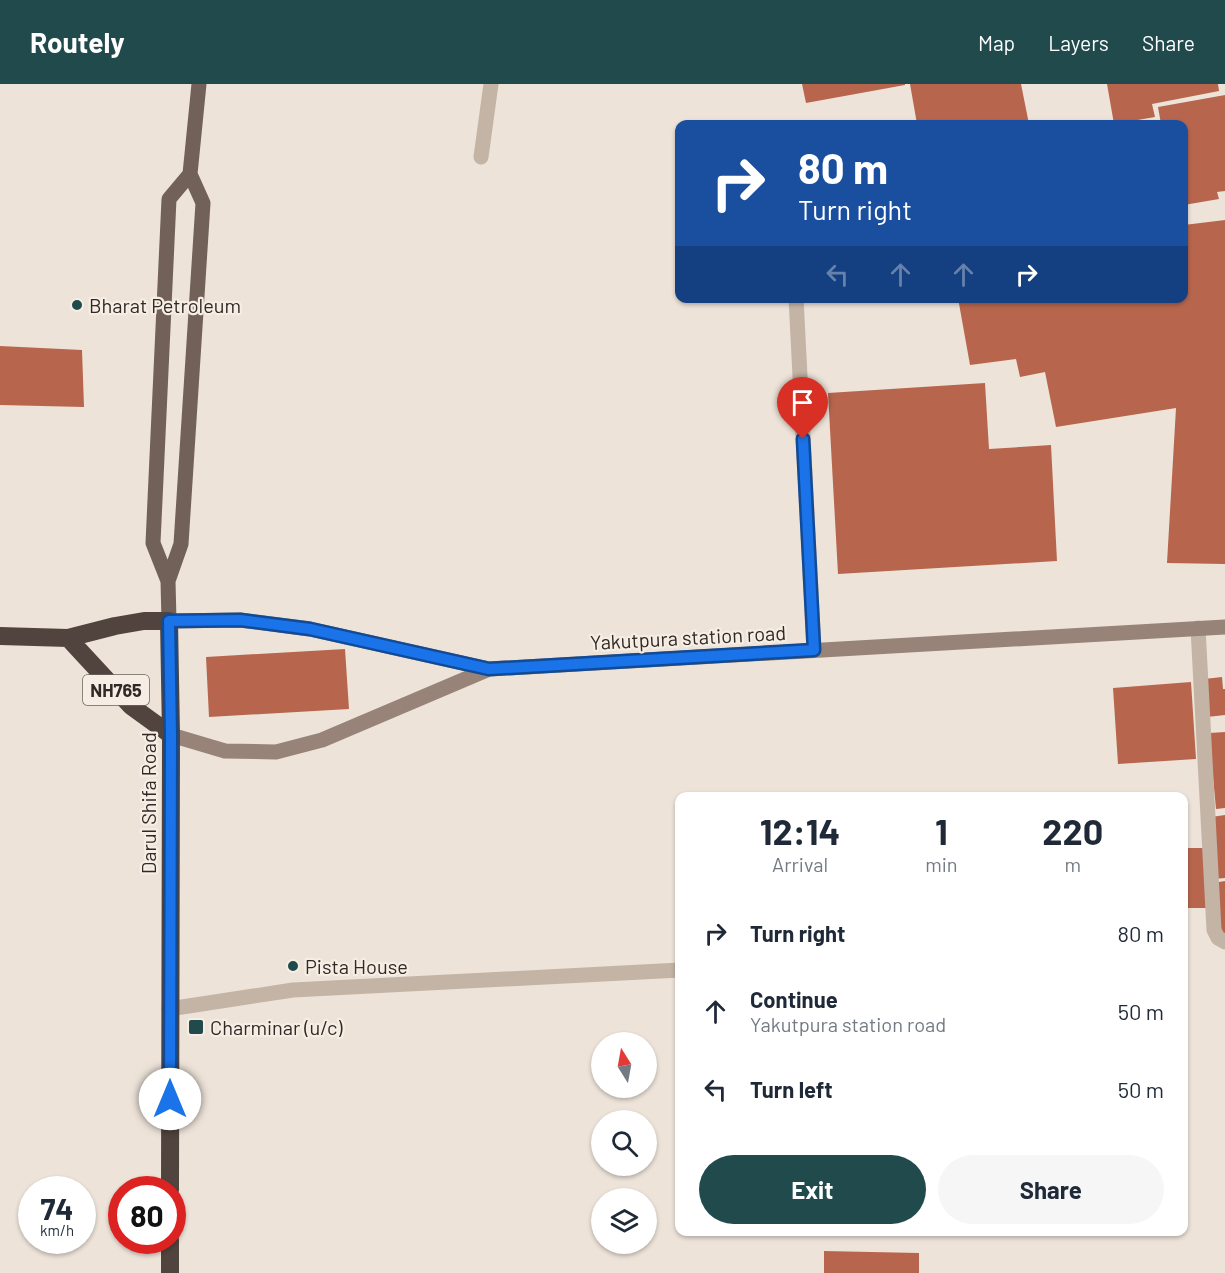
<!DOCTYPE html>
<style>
:root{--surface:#fff;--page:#f6f6f7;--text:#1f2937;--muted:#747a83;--accent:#214a4d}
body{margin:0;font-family:Barlow,sans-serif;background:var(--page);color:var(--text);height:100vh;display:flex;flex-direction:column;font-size:22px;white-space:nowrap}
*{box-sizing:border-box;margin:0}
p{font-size:20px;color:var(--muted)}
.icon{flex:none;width:33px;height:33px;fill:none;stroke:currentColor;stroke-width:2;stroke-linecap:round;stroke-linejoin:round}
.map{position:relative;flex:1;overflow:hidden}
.drawer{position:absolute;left:675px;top:708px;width:513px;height:444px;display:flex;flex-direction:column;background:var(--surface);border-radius:12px;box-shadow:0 2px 4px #0004}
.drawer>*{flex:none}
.banner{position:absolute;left:675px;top:36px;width:513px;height:183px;border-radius:12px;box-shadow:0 2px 4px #0004;background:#1a4fa0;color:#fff;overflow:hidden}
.needle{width:39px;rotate:349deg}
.fabs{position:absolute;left:591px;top:948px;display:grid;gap:12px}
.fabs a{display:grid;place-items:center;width:66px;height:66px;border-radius:50%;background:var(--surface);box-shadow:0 2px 4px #0004;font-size:30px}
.speed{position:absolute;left:18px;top:1092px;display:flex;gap:12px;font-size:30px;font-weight:700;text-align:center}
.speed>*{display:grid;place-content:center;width:78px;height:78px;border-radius:50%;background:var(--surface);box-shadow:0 2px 4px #0004;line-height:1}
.speed small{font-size:15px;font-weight:400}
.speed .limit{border:9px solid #d22;background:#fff;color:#111}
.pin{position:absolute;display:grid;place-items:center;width:51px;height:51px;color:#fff;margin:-62px -26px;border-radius:50% 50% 50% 0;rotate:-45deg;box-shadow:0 0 6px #0007}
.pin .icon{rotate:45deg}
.me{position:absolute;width:66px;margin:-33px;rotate:0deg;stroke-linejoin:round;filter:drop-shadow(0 0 4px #0008)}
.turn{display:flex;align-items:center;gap:21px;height:126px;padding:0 24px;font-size:27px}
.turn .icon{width:78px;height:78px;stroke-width:2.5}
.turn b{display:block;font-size:42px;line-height:51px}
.lanes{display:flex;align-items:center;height:57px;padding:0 24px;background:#0003;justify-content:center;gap:30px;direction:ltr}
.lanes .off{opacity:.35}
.eta{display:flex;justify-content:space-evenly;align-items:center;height:102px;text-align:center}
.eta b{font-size:36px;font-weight:700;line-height:42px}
.cta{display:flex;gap:12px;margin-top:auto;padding:12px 24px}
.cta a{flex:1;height:69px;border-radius:36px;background:var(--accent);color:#fff;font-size:24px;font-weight:700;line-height:69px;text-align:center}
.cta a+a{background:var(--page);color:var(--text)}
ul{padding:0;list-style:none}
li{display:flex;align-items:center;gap:18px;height:78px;padding:0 24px}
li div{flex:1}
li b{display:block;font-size:22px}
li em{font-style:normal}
header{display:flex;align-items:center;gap:36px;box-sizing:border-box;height:84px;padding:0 30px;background:var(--accent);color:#fff}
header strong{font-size:28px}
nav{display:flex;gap:33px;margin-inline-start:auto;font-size:21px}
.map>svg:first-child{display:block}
.building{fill:#b7664d}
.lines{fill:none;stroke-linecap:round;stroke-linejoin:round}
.street{stroke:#c4b4a6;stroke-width:15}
.secondary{stroke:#978378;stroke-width:15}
.primary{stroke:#716159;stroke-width:15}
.highway{stroke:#51443e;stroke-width:18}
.route-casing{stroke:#114b97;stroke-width:15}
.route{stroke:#1a73e8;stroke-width:10}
.poi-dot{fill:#214a4d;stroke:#f6eee4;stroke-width:2}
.labels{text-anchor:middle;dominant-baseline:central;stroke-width:4.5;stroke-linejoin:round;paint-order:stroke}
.shield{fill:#f6eee4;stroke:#6c645f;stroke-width:1.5}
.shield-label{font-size:18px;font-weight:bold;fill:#312926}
.poi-label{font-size:20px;fill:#312926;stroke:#f6eee4;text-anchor:start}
.street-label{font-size:20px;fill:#312926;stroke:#f6eee4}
</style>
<header>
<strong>Routely</strong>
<nav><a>Map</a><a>Layers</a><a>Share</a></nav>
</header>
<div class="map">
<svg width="1225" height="1189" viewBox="0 0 1225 1189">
<rect width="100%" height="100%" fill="#ede3d9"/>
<!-- building -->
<path class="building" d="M 802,0 L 905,0 L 905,1 L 806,19 Z
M 910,0 L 1021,0 L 1029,40 L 917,40 Z
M 1107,0 L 1218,0 L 1219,7 L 1152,20 L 1155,33 L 1114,40 Z
M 1225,11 L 1225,107 L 1217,108 L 1219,115 L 1184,121 L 1184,40 L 1161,40 L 1158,23 Z
M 1225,136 L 1225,480 L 1167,479 L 1176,324 L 1056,343 L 1045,288 L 1020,293 L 1016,275 L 970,281 L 958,214 L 1184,214 L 1184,141 Z
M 0,262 L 82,266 L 84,323 L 0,321 Z
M 985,299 L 989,365 L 1051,361 L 1057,477 L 838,490 L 828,309 Z
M 345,565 L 349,625 L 209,633 L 206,573 Z
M 1222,593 L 1223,605 L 1225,605 L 1225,631 L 1207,633 L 1204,595 Z
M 1191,598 L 1196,675 L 1118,680 L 1113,604 Z
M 1225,648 L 1225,724 L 1216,725 L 1209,649 Z
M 1225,731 L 1225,794 L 1214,795 L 1211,733 Z
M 1184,764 L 1208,764 L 1208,824 L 1184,824 Z
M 1225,797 L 1225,849 L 1219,849 L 1213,799 Z
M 824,1167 L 919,1169 L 919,1189 L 824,1189 Z"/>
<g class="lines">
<!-- street -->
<path class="street" d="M 481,73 L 491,0
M 796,214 L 814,566
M 1198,544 L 1214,846 L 1218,854 L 1225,858
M 169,925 L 293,906 L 680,886"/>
<!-- secondary -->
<path class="secondary" d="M 169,537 L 240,536 L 310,545 L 489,585
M 171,651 L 225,667 L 276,668 L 322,656 L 489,585 L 1225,543"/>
<!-- primary -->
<path class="primary" d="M 168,497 L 153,459 L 169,115 L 190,90
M 169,537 L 168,497 L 181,460 L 203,119 L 190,90 L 199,0"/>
<!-- highway -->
<path class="highway" d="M 0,552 L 68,554 L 115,542 L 144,537 L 169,537 L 171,651 L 170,1106
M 68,554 L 131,622 L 171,651
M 170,1156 L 170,1189"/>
</g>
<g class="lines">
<!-- route casing -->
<g class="route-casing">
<path id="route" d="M 170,1015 L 171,651 L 169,537 L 240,536 L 310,545 L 489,585 L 814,566 L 803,355"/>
</g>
<!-- route -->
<use href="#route" class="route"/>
</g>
<!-- markers -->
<g class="poi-dot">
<circle cx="77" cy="221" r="6"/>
<circle cx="293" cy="882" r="6"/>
<rect x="188" y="935" width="16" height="16" rx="3"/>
</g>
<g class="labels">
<!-- shield labels -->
<rect class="shield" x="83" y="591" width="66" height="30" rx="4.5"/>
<g class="shield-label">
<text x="116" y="606">NH765</text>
</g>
<!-- poi labels -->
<g class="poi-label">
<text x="89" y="221">Bharat Petroleum</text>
<text x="305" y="882">Pista House</text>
<text x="210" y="943">Charminar (u/c)</text>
</g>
<!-- street labels -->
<g class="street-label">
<text transform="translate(688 553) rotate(-3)">Yakutpura station road</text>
<text transform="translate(148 719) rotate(-90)">Darul Shifa Road</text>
</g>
</g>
</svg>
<div class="fabs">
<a><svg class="needle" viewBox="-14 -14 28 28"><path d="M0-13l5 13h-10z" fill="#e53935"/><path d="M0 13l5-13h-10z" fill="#747a83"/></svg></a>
<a><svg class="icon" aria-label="search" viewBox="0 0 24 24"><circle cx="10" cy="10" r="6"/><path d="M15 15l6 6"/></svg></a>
<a><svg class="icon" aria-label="layers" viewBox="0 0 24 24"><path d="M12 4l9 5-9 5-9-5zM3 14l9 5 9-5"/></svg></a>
</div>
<div class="speed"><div>74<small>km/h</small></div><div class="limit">80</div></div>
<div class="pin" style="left:803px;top:355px;background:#d93025"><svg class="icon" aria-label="arrive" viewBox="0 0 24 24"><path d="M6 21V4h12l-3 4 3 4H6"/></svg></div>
<svg class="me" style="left:170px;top:1015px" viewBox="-20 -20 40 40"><circle r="19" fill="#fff"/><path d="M0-13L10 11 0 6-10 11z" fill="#1a73e8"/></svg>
<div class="banner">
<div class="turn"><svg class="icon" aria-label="right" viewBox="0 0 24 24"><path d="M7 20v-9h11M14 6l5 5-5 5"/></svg><div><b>80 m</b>Turn right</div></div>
<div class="lanes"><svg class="icon off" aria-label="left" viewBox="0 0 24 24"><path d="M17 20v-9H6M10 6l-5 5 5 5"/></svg><svg class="icon off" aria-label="ahead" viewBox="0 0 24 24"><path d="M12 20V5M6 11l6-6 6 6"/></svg><svg class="icon off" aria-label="ahead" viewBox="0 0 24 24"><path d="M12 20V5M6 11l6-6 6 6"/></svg><svg class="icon" aria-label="right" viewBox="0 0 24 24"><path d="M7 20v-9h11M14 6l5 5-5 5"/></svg></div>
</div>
<section class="drawer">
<div class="eta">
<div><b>12:14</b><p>Arrival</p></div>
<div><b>1</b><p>min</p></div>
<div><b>220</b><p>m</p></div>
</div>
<ul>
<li><svg class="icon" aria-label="right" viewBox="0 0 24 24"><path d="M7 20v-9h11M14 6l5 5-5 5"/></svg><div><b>Turn right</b></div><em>80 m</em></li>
<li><svg class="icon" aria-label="ahead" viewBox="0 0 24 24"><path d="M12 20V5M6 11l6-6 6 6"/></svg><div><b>Continue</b><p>Yakutpura station road</p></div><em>50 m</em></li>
<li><svg class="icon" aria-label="left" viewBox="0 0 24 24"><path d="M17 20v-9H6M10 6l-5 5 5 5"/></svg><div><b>Turn left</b></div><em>50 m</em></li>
</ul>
<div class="cta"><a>Exit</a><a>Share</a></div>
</section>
</div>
